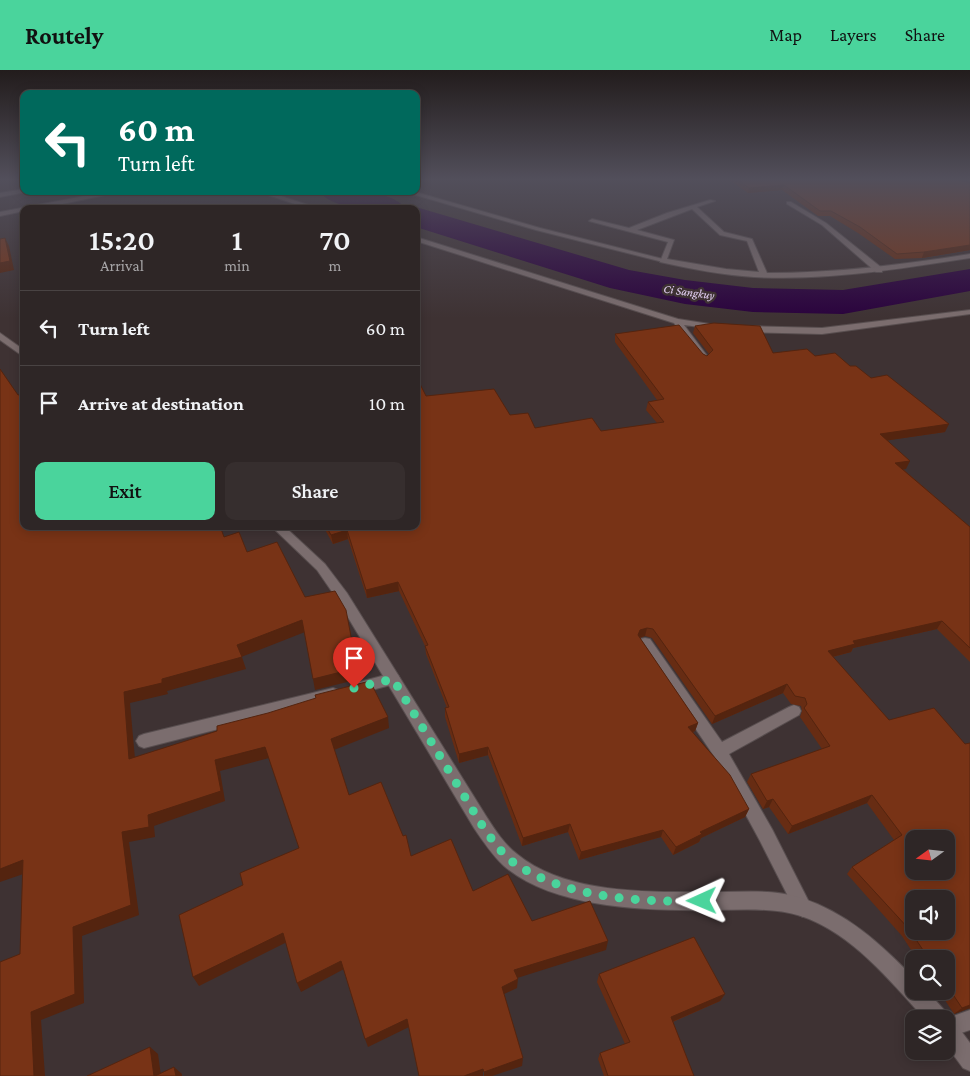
<!DOCTYPE html>
<style>
:root{--surface:#2e2626;--page:#362e2e;--text:#f1f3f6;--muted:#a7a5a7;--line:#494343;--accent:#4ad49c}
body{margin:0;font-family:"Crimson Pro",serif;background:var(--page);color:var(--text);height:100vh;display:flex;flex-direction:column;font-size:19px;white-space:nowrap}
*{box-sizing:border-box;margin:0}
p{font-size:16px;color:var(--muted)}
.icon{flex:none;width:28px;height:28px;fill:none;stroke:currentColor;stroke-width:2;stroke-linecap:round;stroke-linejoin:round}
.map{position:relative;flex:1;overflow:hidden}
.side{position:absolute;left:20px;top:135px;width:400px;height:325px;display:flex;flex-direction:column;background:var(--surface);border-radius:10px;box-shadow:0 2px 12px #0003,0 0 0 1px var(--line)}
.side>*{flex:none}
.banner{position:absolute;left:20px;top:20px;width:400px;height:105px;border-radius:10px;box-shadow:0 2px 12px #0003,0 0 0 1px var(--line);background:#00695c;color:#fff;overflow:hidden}
.needle{width:32px;rotate:255deg}
.tools{position:absolute;left:905px;top:760px;display:grid;gap:10px}
.tools a{display:grid;place-items:center;width:50px;height:50px;border-radius:10px;background:var(--surface);box-shadow:0 2px 12px #0003,0 0 0 1px var(--line);font-size:25px}
.pin{position:absolute;display:grid;place-items:center;width:42px;height:42px;color:#fff;margin:-51px -21px;border-radius:50% 50% 50% 0;rotate:-45deg;box-shadow:0 0 5px #0007}
.pin .icon{rotate:45deg}
.me{position:absolute;width:55px;margin:-28px;rotate:269deg;stroke-linejoin:round;filter:drop-shadow(0 0 4px #0008)}
.turn{display:flex;align-items:center;gap:18px;height:105px;padding:0 15px;font-size:22px}
.turn .icon{width:65px;height:65px;stroke-width:2.5}
.turn b{display:block;font-size:35px;line-height:42px}
.eta{display:flex;justify-content:space-evenly;align-items:center;height:85px;text-align:center}
.eta b{font-size:30px;font-weight:600;line-height:35px}
.cta{display:flex;gap:10px;margin-top:auto;padding:10px 15px}
.cta a{flex:1;height:58px;border-radius:10px;background:var(--accent);color:#111;font-size:20px;font-weight:600;line-height:58px;text-align:center}
.cta a+a{background:var(--page);color:var(--text)}
ul{padding:0;list-style:none}
li{display:flex;align-items:center;gap:15px;height:75px;padding:0 15px;border-top:1px solid var(--line)}
li div{flex:1}
li b{display:block;font-size:19px}
li em{font-style:normal}
header{display:flex;align-items:center;gap:30px;box-sizing:border-box;height:70px;padding:0 25px;background:var(--accent);color:#111}
header strong{font-size:24px}
nav{display:flex;gap:28px;margin-inline-start:auto;font-size:18px}
.map>svg:first-child{display:block}
.lines{fill:none;stroke-linecap:round;stroke-linejoin:round}
.river{fill:#2a023d;fill-rule:evenodd}
.service-casing{stroke:#584e4f;stroke-width:2}
.minor-casing{stroke:#584e4f;stroke-width:2}
.tertiary-casing{stroke:#584e4f;stroke-width:2}
.service{fill:#7b6d6e;fill-rule:evenodd}
.minor{fill:#7b6d6e;fill-rule:evenodd}
.tertiary{fill:#7b6d6e;fill-rule:evenodd}
.wall{fill:#672c13}
.shaded-wall{fill:#54240f}
.building{fill:#783316;stroke:#54240f;fill-rule:evenodd}
.route{stroke:#4ad49c;stroke-width:9;stroke-dasharray:0 16.2}
.labels{text-anchor:middle;dominant-baseline:central;stroke-width:5;stroke-linejoin:round;paint-order:stroke}
.far-water-label{font-size:12px;font-style:italic;fill:#e4d0f4;stroke:#3e3233}
</style>
<header>
<strong>Routely</strong>
<nav><a>Map</a><a>Layers</a><a>Share</a></nav>
</header>
<div class="map">
<svg width="970" height="1006" viewBox="0 0 970 1006">
<rect width="100%" height="100%" fill="#3e3233"/>
<g class="lines">
<!-- river -->
<path class="river" d="M 319,121 C 342,121 391,118 406,139 C 382,139 334,142 319,121 Z
M 416,137 L 629,200 L 685,210 L 753,218 L 843,220 L 970,199 L 970,221 L 843,244 L 753,242 L 685,234 L 610,218 L 416,157 L 416,139 L 410,139 Z"/>
<!-- service casing -->
<g class="service-casing">
<path id="service" d="M 402,121 L 412,121 L 540,158 L 667,190 L 663,192 L 536,160 Z
M 787,132 L 791,132 L 826,153 L 882,198 L 882,202 L 876,202 L 822,155 L 787,134 Z"/>
</g>
<!-- minor casing -->
<g class="minor-casing">
<path id="minor" d="M 24,119 L 26,122 L 0,127 L 0,123 Z
M 111,121 L 125,121 L 38,139 L 24,139 L 24,141 L 0,146 L 0,142 Z
M 256,121 L 266,121 L 320,139 L 310,139 Z
M 710,130 L 715,131 L 697,137 L 724,162 L 752,169 L 767,203 C 835,203 902,195 970,184 L 970,188 C 899,199 826,211 754,207 C 723,205 691,199 660,192 L 668,172 L 589,151 L 592,149 L 629,158 L 667,143 ZM 692,139 L 720,165 L 747,171 L 759,202 L 726,199 L 667,189 L 674,170 L 637,160 Z
M 416,167 L 678,249 L 716,255 L 720,257 L 716,259 L 684,255 L 708,287 L 701,289 L 674,253 L 416,171 Z
M 970,240 L 970,244 L 822,264 L 746,262 L 742,259 L 746,256 L 822,258 Z
M 645,568 L 650,569 L 722,672 L 789,637 L 794,635 L 799,637 L 801,641 L 799,645 L 729,684 L 772,759 L 809,832 L 812,838 L 809,844 L 803,847 L 797,844 L 760,771 L 714,686 L 640,577 L 638,573 L 640,569 Z
M 393,603 L 398,605 L 400,609 L 398,613 L 357,624 L 352,622 L 350,618 L 352,614 Z
M 333,618 L 338,620 L 340,624 L 338,628 L 333,630 L 144,678 L 139,676 L 136,671 L 139,666 L 144,664 Z
M 970,940 L 970,960 L 946,968 L 945,949 Z"/>
</g>
<!-- tertiary casing -->
<g class="tertiary-casing">
<path id="tertiary" d="M 0,263 L 24,280 L 24,287 L 0,270 Z
M 271,456 L 284,456 L 325,494 L 347,523 L 486,746 C 495,760 504,774 517,784 C 567,826 657,822 718,822 C 746,822 774,819 801,828 C 846,842 881,874 914,908 L 914,921 L 927,921 L 946,942 L 949,948 L 953,950 L 970,973 L 970,1001 L 963,998 L 946,975 L 946,949 L 925,949 C 890,911 852,863 801,846 C 773,837 741,840 711,840 C 649,841 554,839 504,796 C 492,785 483,771 474,758 L 337,529 L 317,500 Z"/>
</g>
<!-- service -->
<use href="#service" class="service"/>
<!-- minor -->
<use href="#minor" class="minor"/>
<!-- tertiary -->
<use href="#tertiary" class="tertiary"/>
</g>
<!-- wall -->
<path class="wall" d="M 727,108 L 953,108 L 970,113 L 970,180 L 922,188 L 895,189 L 858,163 L 830,146 L 818,146 L 782,120 L 748,123 Z
M 956,108 L 970,108 L 970,111 Z
M 695,256 L 773,283 L 815,286 L 850,296 L 871,308 L 945,362 L 888,370 L 906,399 L 903,399 L 970,457 L 970,592 L 937,559 L 853,578 L 851,582 L 833,587 L 889,650 L 965,674 L 970,673 L 970,939 L 969,938 L 954,944 L 939,921 L 946,921 L 946,889 L 917,889 L 902,866 L 847,804 L 852,797 L 894,770 L 867,733 L 788,764 L 769,737 L 763,739 L 747,712 L 751,704 L 822,679 L 800,647 L 802,641 L 801,636 L 791,634 L 783,623 L 712,654 L 652,568 L 645,566 L 640,568 L 698,653 L 695,661 L 693,662 L 749,739 L 745,747 L 701,768 L 699,772 L 673,785 L 661,767 L 579,790 L 568,762 L 522,776 L 488,685 L 459,693 L 445,647 L 445,638 L 447,638 L 426,584 L 425,576 L 399,521 L 367,528 L 348,469 L 333,474 L 323,456 L 416,456 L 426,326 L 510,345 L 535,358 L 601,361 L 657,353 L 646,340 L 648,332 L 657,330 L 615,272 L 615,264 L 703,284 L 707,286 L 709,284 L 693,263 Z
M 599,904 L 725,924 L 720,931 L 673,952 L 694,1006 L 604,1006 L 598,989 L 600,983 L 625,974 L 597,912 Z"/>
<!-- shaded-wall -->
<path class="shaded-wall" d="M 784,115 L 782,120 L 748,123 L 749,118 Z
M 5,168 L 9,176 L 14,200 L 0,203 L 0,193 Z
M 970,175 L 970,180 L 922,188 L 924,182 Z
M 949,354 L 945,362 L 877,372 L 880,364 Z
M 910,391 L 906,399 L 892,401 L 895,393 Z
M 347,460 L 348,469 L 333,474 L 331,465 Z
M 398,512 L 399,521 L 367,528 L 366,520 Z
M 302,550 L 305,562 L 241,587 L 237,575 Z
M 942,551 L 937,559 L 853,578 L 851,582 L 824,589 L 828,581 L 853,571 Z
M 647,558 L 645,566 L 638,568 L 638,565 L 640,560 Z
M 242,587 L 246,599 L 167,621 L 168,624 L 130,633 L 136,700 L 129,689 L 124,622 L 162,609 Z
M 357,598 L 359,609 L 315,620 L 313,609 Z
M 787,614 L 783,623 L 712,654 L 715,646 Z
M 388,647 L 389,658 L 334,680 L 331,669 Z
M 698,653 L 695,661 L 686,665 L 688,657 Z
M 265,677 L 269,688 L 220,701 L 225,731 L 154,756 L 155,767 L 129,772 L 139,845 L 82,866 L 84,933 L 41,950 L 45,1006 L 34,1006 L 31,942 L 73,857 L 122,762 L 148,745 L 215,690 Z
M 488,677 L 488,685 L 459,693 L 459,684 Z
M 872,725 L 867,733 L 788,764 L 792,756 Z
M 773,729 L 769,737 L 763,739 L 767,731 Z
M 749,739 L 745,747 L 701,768 L 699,772 L 673,785 L 676,777 L 700,762 Z
M 570,754 L 568,762 L 522,776 L 523,768 Z
M 663,760 L 661,767 L 579,790 L 581,782 Z
M 23,790 L 32,801 L 0,812 L 0,799 Z
M 283,863 L 287,872 L 199,916 L 193,907 Z
M 608,871 L 606,880 L 514,909 L 514,900 Z
M 341,891 L 344,899 L 301,922 L 297,913 Z
M 518,909 L 517,918 L 502,925 L 502,917 Z
M 725,924 L 720,931 L 667,954 L 671,947 Z
M 970,935 L 970,938 L 954,944 L 962,938 Z
M 407,949 L 409,957 L 368,977 L 365,969 Z
M 150,977 L 158,984 L 161,1006 L 154,1006 Z
M 523,988 L 522,996 L 492,1006 L 484,1006 L 484,1002 Z
M 174,997 L 182,1004 L 182,1006 L 176,1006 Z
M 483,999 L 483,1006 L 464,1006 Z"/>
<!-- building -->
<path class="building" d="M 735,108 L 953,108 L 970,113 L 970,175 L 924,182 L 897,184 L 860,157 L 831,141 L 820,141 L 784,115 L 749,118 Z
M 5,168 L 10,191 L 0,193 L 0,169 Z
M 714,253 L 760,256 L 773,283 L 807,279 L 815,286 L 835,283 L 850,296 L 856,296 L 871,308 L 887,305 L 949,354 L 880,364 L 910,391 L 895,393 L 970,457 L 970,578 L 942,551 L 853,571 L 855,574 L 828,581 L 889,650 L 934,638 L 965,674 L 970,673 L 970,935 L 962,938 L 946,914 L 946,889 L 929,889 L 909,859 L 852,797 L 902,765 L 872,725 L 792,756 L 773,729 L 767,731 L 751,704 L 830,676 L 804,638 L 807,634 L 805,628 L 795,626 L 787,614 L 715,646 L 653,559 L 647,558 L 640,560 L 638,565 L 698,653 L 688,657 L 730,705 L 749,739 L 700,762 L 702,764 L 676,777 L 663,760 L 581,782 L 570,754 L 523,768 L 488,677 L 459,684 L 445,638 L 449,637 L 425,576 L 428,575 L 398,512 L 366,520 L 347,460 L 331,465 L 326,456 L 416,456 L 416,313 L 419,312 L 426,326 L 494,319 L 510,345 L 528,343 L 535,358 L 592,348 L 601,361 L 664,352 L 648,332 L 664,329 L 615,264 L 679,255 L 703,284 L 707,286 L 713,280 L 695,256 ZM 914,769 L 946,769 L 946,801 L 914,801 ZM 914,829 L 946,829 L 946,861 L 914,861 Z
M 0,299 L 18,325 L 24,324 L 24,456 L 206,456 L 207,457 L 210,456 L 220,456 L 224,467 L 239,462 L 247,482 L 277,472 L 305,527 L 335,521 L 346,540 L 357,598 L 313,609 L 302,550 L 237,575 L 242,587 L 162,609 L 162,613 L 124,622 L 129,689 L 217,661 L 217,656 L 268,643 L 316,628 L 315,625 L 370,611 L 388,647 L 331,669 L 349,725 L 381,712 L 403,766 L 406,765 L 411,786 L 451,769 L 473,821 L 508,804 L 532,851 L 590,831 L 608,871 L 514,900 L 518,909 L 502,917 L 523,988 L 484,1002 L 483,999 L 464,1006 L 419,1006 L 407,949 L 365,969 L 341,891 L 297,913 L 283,863 L 193,907 L 179,845 L 243,815 L 240,803 L 299,778 L 265,677 L 215,690 L 221,721 L 148,745 L 149,757 L 122,762 L 131,835 L 73,857 L 75,924 L 31,942 L 34,1006 L 0,1006 L 0,892 L 20,884 L 23,790 L 0,799 Z
M 694,867 L 725,924 L 671,947 L 694,1006 L 608,1006 L 600,983 L 630,972 L 599,904 Z
M 150,977 L 154,1006 L 87,1006 Z
M 174,997 L 176,1006 L 155,1006 Z"/>
<!-- sky -->
<linearGradient id="sky" x2="0" y2="1"><stop stop-color="#221c1c"/><stop offset="0.44" stop-color="#524f5b"/><stop offset="1" stop-color="#524f5b" stop-opacity="0"/></linearGradient>
<rect width="970" height="248" fill="url(#sky)"/>
<g class="lines">
<!-- route -->
<path class="route" d="M 354,618 L 393,609 L 480,752 C 490,767 502,785 517,795 C 571,829 640,832 702,831"/>
</g>
<g class="labels">
<!-- far-water labels -->
<g class="far-water-label">
<text transform="translate(689 222) rotate(8)">Ci Sangkuy</text>
</g>
</g>
</svg>
<div class="tools">
<a><svg class="needle" viewBox="-14 -14 28 28"><path d="M0-13l5 13h-10z" fill="#e53935"/><path d="M0 13l5-13h-10z" fill="#a7a5a7"/></svg></a>
<a><svg class="icon" aria-label="sound" viewBox="0 0 24 24"><path d="M4 9h4l5-4v14l-5-4H4zM17 9q2 3 0 6"/></svg></a>
<a><svg class="icon" aria-label="search" viewBox="0 0 24 24"><circle cx="10" cy="10" r="6"/><path d="M15 15l6 6"/></svg></a>
<a><svg class="icon" aria-label="layers" viewBox="0 0 24 24"><path d="M12 4l9 5-9 5-9-5zM3 14l9 5 9-5"/></svg></a>
</div>
<div class="pin" style="left:354px;top:618px;background:#d93025"><svg class="icon" aria-label="arrive" viewBox="0 0 24 24"><path d="M6 21V4h12l-3 4 3 4H6"/></svg></div>
<svg class="me" style="left:702px;top:831px" viewBox="-20 -20 40 40"><path d="M0-17L14 15 0 8-14 15z" fill="#4ad49c" stroke="#fff" stroke-width="4"/></svg>
<div class="banner">
<div class="turn"><svg class="icon" aria-label="left" viewBox="0 0 24 24"><path d="M17 20v-9H6M10 6l-5 5 5 5"/></svg><div><b>60 m</b>Turn left</div></div>
</div>
<section class="side">
<div class="eta">
<div><b>15:20</b><p>Arrival</p></div>
<div><b>1</b><p>min</p></div>
<div><b>70</b><p>m</p></div>
</div>
<ul>
<li><svg class="icon" aria-label="left" viewBox="0 0 24 24"><path d="M17 20v-9H6M10 6l-5 5 5 5"/></svg><div><b>Turn left</b></div><em>60 m</em></li>
<li><svg class="icon" aria-label="arrive" viewBox="0 0 24 24"><path d="M6 21V4h12l-3 4 3 4H6"/></svg><div><b>Arrive at destination</b></div><em>10 m</em></li>
</ul>
<div class="cta"><a>Exit</a><a>Share</a></div>
</section>
</div>
